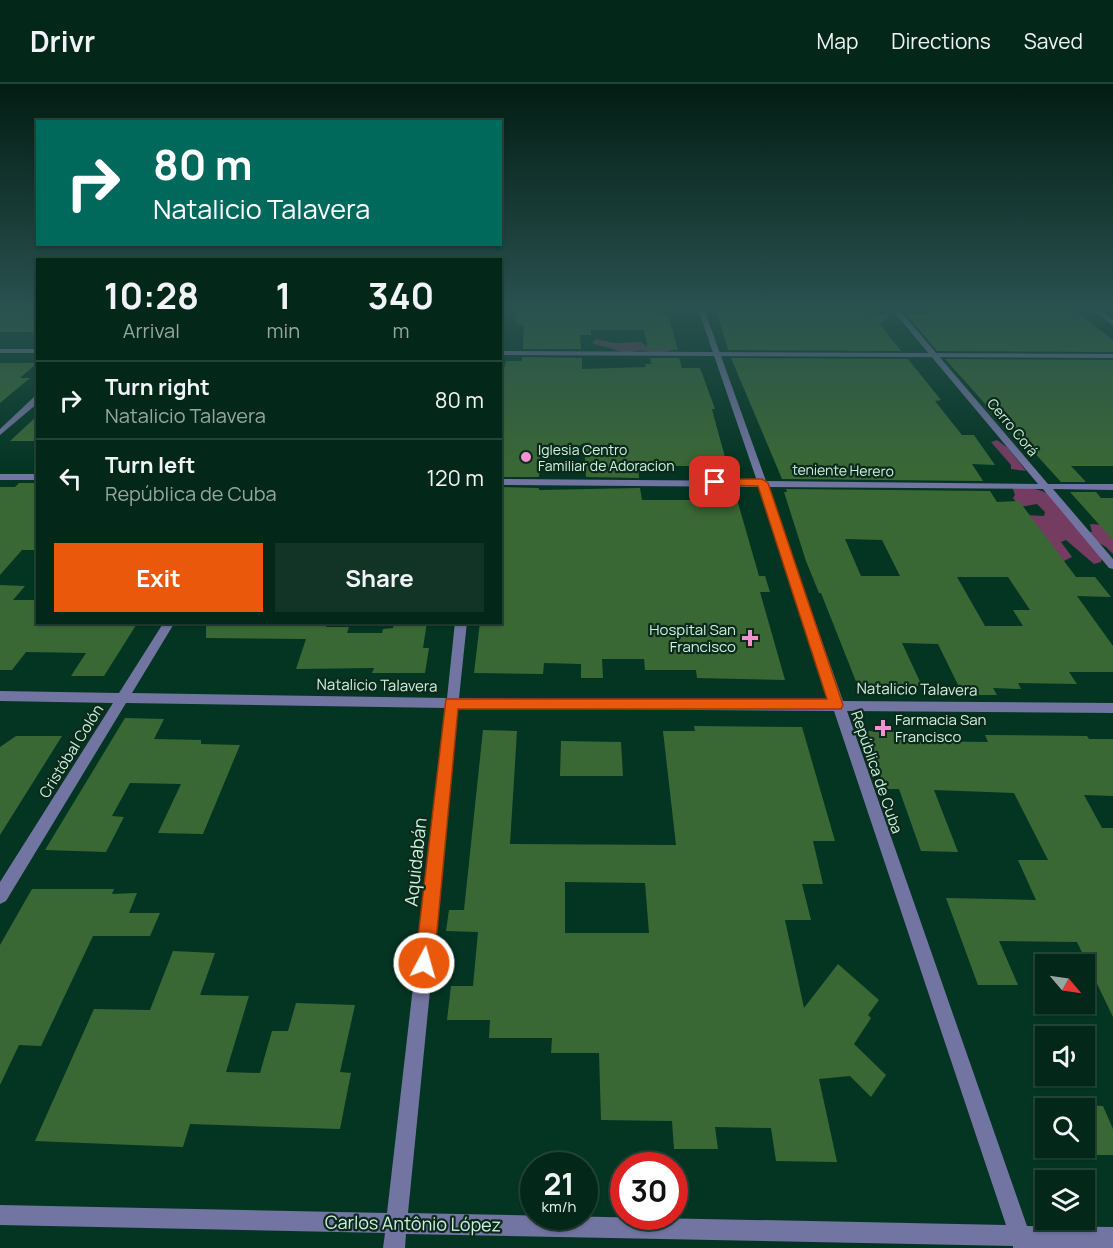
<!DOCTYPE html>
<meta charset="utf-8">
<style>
:root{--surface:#03281a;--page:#113427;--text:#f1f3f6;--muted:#97a6a2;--line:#244439;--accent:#ea580c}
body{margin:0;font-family:Manrope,sans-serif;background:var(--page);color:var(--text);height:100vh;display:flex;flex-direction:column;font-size:22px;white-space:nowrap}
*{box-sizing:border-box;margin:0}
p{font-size:20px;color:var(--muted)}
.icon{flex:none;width:33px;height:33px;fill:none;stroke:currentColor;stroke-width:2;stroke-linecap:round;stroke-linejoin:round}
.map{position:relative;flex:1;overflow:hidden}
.details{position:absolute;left:36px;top:174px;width:466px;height:366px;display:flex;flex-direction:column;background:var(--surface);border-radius:0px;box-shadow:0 2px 4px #0004,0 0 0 2px var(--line)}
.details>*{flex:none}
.guide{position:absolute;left:36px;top:36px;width:466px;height:126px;border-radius:0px;box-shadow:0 2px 4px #0004,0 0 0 2px var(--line);background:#00695c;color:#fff;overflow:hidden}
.needle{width:39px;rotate:119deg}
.tools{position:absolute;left:1035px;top:870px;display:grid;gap:12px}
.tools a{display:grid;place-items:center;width:60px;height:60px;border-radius:0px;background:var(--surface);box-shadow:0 2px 4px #0004,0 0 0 2px var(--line);font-size:30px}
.speed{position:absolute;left:520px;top:1068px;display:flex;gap:12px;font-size:30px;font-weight:700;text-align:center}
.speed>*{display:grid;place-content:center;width:78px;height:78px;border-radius:50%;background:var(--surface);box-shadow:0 2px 4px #0004,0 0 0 2px var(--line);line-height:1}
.speed small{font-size:15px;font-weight:400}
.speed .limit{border:9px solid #d22;background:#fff;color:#111}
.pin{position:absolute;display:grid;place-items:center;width:51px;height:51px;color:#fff;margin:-26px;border-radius:12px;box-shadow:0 3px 9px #0006}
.me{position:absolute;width:66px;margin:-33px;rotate:6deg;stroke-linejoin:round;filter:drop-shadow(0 0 4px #0008)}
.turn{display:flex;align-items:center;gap:21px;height:126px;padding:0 18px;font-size:27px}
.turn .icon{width:78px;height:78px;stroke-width:2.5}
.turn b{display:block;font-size:42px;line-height:51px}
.eta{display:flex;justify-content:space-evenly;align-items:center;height:102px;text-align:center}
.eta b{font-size:36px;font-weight:700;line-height:42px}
.primary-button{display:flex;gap:12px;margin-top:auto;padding:12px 18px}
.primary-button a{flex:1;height:69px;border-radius:0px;background:var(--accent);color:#fff;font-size:24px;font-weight:700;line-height:69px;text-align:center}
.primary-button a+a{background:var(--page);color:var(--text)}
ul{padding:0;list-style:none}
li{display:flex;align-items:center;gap:18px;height:78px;padding:0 18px;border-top:2px solid var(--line)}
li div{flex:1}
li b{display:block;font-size:22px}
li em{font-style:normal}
header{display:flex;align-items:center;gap:36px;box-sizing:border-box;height:84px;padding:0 30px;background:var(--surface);border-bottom:2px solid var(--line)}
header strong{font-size:28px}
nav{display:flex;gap:33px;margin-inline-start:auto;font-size:21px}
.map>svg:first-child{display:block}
.forest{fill:#753c62}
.building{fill:#3a6835;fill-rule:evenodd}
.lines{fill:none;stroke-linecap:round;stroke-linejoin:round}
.minor{fill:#7274a1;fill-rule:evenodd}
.tertiary{fill:#7274a1;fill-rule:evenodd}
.route{fill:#ea580c;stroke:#983908;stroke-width:1.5}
.poi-dot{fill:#f590d1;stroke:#0d291c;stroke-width:2}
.labels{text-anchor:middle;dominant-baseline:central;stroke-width:4.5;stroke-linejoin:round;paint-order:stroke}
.far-street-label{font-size:14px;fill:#cbf4de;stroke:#0d291c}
.far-poi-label{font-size:14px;fill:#cbf4de;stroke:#0d291c;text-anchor:start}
.poi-label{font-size:15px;fill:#cbf4de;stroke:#0d291c;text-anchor:end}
.street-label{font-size:15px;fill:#cbf4de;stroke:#0d291c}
.near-street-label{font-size:18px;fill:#cbf4de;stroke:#0d291c}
</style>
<header>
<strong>Drivr</strong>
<nav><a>Map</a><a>Directions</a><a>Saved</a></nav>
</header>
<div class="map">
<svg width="1113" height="1164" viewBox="0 0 1113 1164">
<rect width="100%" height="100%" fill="#043523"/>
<!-- forest -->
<path class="forest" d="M 596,255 L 615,259 L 641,258 L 646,262 L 670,265 L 670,267 L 657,269 L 639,266 L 626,269 L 592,259 Z
M 997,356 L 1008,364 L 1026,387 L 1011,385 L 1011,381 L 991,358 Z
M 1012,402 C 1054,404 1063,418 1088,448 L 1092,448 L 1090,440 L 1105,441 L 1113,451 L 1113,470 L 1106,463 L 1092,455 L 1102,474 L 1101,478 L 1094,480 L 1066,456 L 1061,458 L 1072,473 L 1062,478 L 1026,431 L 1044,432 L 1045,428 L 1037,420 L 1020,423 L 1013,414 L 1015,411 Z"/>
<!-- building -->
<path class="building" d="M 10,222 L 38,222 L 38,248 L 0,248 L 0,224 Z
M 517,222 L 658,222 L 661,231 L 668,231 L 678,266 L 648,265 L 644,246 L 591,246 L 591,251 L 580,251 L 581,265 L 523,265 L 524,241 L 516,240 Z
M 739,222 L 866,222 L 872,231 L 891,231 L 880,240 L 901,267 L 728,266 L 716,227 L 741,227 Z
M 1071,223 L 1113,256 L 1113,268 L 937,267 L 906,230 L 930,230 L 924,225 Z
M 522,273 L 582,274 L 582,285 L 646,283 L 645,280 L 651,280 L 650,274 L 679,274 L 682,284 L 700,284 L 715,325 L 712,325 L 714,333 L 731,395 L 707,394 L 704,382 L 638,382 L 639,394 L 586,393 L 584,359 L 563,371 L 541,370 L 539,393 L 501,393 L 503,288 L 506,277 L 522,277 Z
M 731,274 L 908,275 L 941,316 L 935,317 L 962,351 L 974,351 L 995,381 L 972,380 L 983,397 L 782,395 Z
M 945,275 L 1113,276 L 1113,382 L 1071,382 L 1086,398 L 1061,398 L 1002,333 L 997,333 Z
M 0,279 L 37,279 L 20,294 L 30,294 L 0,319 Z
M 38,331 L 38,357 L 10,357 Z
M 19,399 L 38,399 L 38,466 L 22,466 L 0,491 L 0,403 L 15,403 Z
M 501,403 L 539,404 L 539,406 L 640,404 L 642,416 L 712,416 L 709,405 L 734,405 L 759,492 L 765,492 L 770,508 L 760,508 L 785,596 L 697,594 L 696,586 L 645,586 L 644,575 L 602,575 L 603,594 L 581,594 L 581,580 L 544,579 L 543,590 L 474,589 L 480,538 L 501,538 Z
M 786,405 L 990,407 L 997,418 L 1019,417 L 1076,493 L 1095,493 L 1111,513 L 1077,512 L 1113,562 L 1113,588 L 1069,588 L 1077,600 L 1018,599 L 1021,605 L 993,604 L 997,611 L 963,611 L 938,560 L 902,559 L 922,602 L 857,600 L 821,509 L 819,509 L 806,477 L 784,408 L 787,408 ZM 845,455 L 882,456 L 900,492 L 861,492 ZM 957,493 L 1008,493 L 1030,526 L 1013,526 L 1023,542 L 985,542 Z
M 1070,408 L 1096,408 L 1101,414 L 1113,414 L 1113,456 Z
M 0,501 L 25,502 L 13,516 L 38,516 L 38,538 L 138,538 L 104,592 L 71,592 L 86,569 L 26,568 L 12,586 L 0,586 Z
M 206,538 L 327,538 L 326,543 L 349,543 L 347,549 L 382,549 L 383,545 L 393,544 L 394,538 L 427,538 L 423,564 L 429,564 L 425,589 L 372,589 L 374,584 L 296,585 L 306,555 L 206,554 Z
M 125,634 L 164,635 L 154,655 L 201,656 L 201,660 L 240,661 L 203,750 L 158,749 L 181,700 L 130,699 L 112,732 L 124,733 L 106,768 L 45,766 Z
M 694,642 L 802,643 L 835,757 L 813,757 L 823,800 L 802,800 L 811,836 L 785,836 L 804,924 L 838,880 L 879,916 L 868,931 L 871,934 L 854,960 L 886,991 L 871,1013 L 850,992 L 819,995 L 837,1078 L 776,1077 L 771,1044 L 715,1043 L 718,1065 L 674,1065 L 672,1037 L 601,1036 L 599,969 L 551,969 L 552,954 L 489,954 L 490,936 L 447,936 L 451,902 L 473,902 L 478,848 L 446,847 L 449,826 L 464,826 L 483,646 L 517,647 L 510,760 L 676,761 L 663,647 L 695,647 ZM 565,798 L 645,799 L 649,849 L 565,849 Z
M 865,647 L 910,648 L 914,657 L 988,658 L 985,651 L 1087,652 L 1089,655 L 1113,655 L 1113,712 L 1084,711 L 1102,744 L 1113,744 L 1113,933 L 1077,858 L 999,857 L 1018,901 L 978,901 L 946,814 L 1036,816 L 1018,776 L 1048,776 L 1014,709 L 934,706 L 958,768 L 921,767 L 899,705 L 885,705 Z
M 16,652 L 62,652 L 0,751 L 0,663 Z
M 561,657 L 621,658 L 623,692 L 560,692 Z
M 32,805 L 114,805 L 112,810 L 137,809 L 129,829 L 160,829 L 150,852 L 93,852 L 41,962 L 19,961 L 0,1001 L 0,861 Z
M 173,867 L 215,869 L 200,911 L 249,912 L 226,988 L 260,989 L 272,947 L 288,947 L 296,919 L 355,921 L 340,988 L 351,989 L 340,1045 L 190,1040 L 183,1063 L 35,1057 L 94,925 L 150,926 Z
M 1084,1021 L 1103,1022 L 1113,1045 L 1113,1071 L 1084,1071 Z"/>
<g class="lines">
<!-- minor -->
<path class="minor" d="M 501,222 L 504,222 L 504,223 L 501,225 Z
M 697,222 L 703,222 L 766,397 L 1038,400 L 889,222 L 896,222 L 1048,400 L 1113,400 L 1113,406 L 1053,405 L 1113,475 L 1113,485 L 1109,484 L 1043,405 L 768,403 L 843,617 L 1113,619 L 1113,629 L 847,627 L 1027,1142 L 1113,1143 L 1113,1164 L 1013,1164 L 1013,1162 L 406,1150 L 405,1164 L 383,1164 L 385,1149 L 0,1141 L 0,1121 L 387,1129 L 445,624 L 126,619 L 6,817 L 0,820 L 0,798 L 113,619 L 0,617 L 0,607 L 119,609 L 164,538 L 175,538 L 132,609 L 447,614 L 455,538 L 467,538 L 459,614 L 831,617 L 759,403 L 501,401 L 501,395 L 757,397 ZM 458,624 L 834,627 L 1006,1141 L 408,1129 Z
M 1088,222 L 1095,222 L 1113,236 L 1113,241 Z
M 35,312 L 38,312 L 38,319 L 0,351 L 0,345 Z
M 0,390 L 38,390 L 38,396 L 0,396 Z"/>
<!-- tertiary -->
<path class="tertiary" d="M 0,265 L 38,265 L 38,269 L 0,269 Z
M 501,267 L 1113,270 L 1113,274 L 501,271 Z"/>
</g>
<!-- sky -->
<linearGradient id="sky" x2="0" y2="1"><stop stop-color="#021d13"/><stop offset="0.58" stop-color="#295150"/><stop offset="1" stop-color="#295150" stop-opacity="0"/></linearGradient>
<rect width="1113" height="385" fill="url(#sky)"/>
<!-- route -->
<path class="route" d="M 715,395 L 762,395 L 768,399 L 843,621 L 841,625 L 458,625 L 434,879 L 431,886 L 424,889 L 418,886 L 415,879 L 446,615 L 827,615 L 758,402 L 711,401 L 710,398 Z"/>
<!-- markers -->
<g class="poi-dot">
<circle cx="526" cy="373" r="6"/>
<path d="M747 545h6v6h6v6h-6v6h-6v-6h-6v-6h6z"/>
<path d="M880 635h6v6h6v6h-6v6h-6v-6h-6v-6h6z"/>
</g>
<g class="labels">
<!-- far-street labels -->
<g class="far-street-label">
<text transform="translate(1013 343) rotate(50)">Cerro Corá</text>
<text transform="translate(843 386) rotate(1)">teniente Herero</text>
</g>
<!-- far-poi labels -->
<g class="far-poi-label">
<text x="538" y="365">Iglesia Centro<tspan x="538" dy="16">Familiar de Adoracion</tspan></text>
</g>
<!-- poi labels -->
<g class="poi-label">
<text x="736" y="545">Hospital San<tspan x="736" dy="17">Francisco</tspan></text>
<text x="895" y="635" text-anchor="start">Farmacia San<tspan x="895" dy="17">Francisco</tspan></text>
</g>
<!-- street labels -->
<g class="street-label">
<text transform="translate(377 601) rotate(1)">Natalicio Talavera</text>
<text transform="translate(917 605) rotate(1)">Natalicio Talavera</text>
<text transform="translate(71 667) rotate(-58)">Cristóbal Colón</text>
<text transform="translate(877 688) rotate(71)">República de Cuba</text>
</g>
<!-- near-street labels -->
<g class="near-street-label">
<text transform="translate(415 778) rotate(-84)">Aquidabán</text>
<text transform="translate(413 1139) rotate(1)">Carlos Antônio López</text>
</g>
</g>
</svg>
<div class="tools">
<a><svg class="needle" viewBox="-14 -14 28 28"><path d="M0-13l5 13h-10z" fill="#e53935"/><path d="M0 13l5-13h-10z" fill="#97a6a2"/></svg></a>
<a><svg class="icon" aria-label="sound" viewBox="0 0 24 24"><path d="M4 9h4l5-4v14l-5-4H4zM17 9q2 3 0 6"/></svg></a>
<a><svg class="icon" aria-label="search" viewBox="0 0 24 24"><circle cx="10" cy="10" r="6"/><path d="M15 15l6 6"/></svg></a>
<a><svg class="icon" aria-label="layers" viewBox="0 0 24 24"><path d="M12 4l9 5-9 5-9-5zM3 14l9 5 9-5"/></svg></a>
</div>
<div class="speed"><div>21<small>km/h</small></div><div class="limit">30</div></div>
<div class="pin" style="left:715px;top:398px;background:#d93025"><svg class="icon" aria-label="arrive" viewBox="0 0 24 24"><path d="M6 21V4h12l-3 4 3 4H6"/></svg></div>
<svg class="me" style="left:424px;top:879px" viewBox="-20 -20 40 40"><circle r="17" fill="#ea580c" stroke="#fff" stroke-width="3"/><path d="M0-11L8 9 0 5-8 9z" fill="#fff"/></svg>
<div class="guide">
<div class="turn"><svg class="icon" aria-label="right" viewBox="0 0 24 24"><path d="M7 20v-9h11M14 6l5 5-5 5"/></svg><div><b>80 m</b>Natalicio Talavera</div></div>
</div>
<section class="details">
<div class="eta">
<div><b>10:28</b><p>Arrival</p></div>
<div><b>1</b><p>min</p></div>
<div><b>340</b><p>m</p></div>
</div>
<ul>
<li><svg class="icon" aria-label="right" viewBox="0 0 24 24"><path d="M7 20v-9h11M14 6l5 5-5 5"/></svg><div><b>Turn right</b><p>Natalicio Talavera</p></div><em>80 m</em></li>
<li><svg class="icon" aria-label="left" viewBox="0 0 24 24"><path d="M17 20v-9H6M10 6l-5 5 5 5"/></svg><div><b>Turn left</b><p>República de Cuba</p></div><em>120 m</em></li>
</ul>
<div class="primary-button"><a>Exit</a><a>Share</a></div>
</section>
</div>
